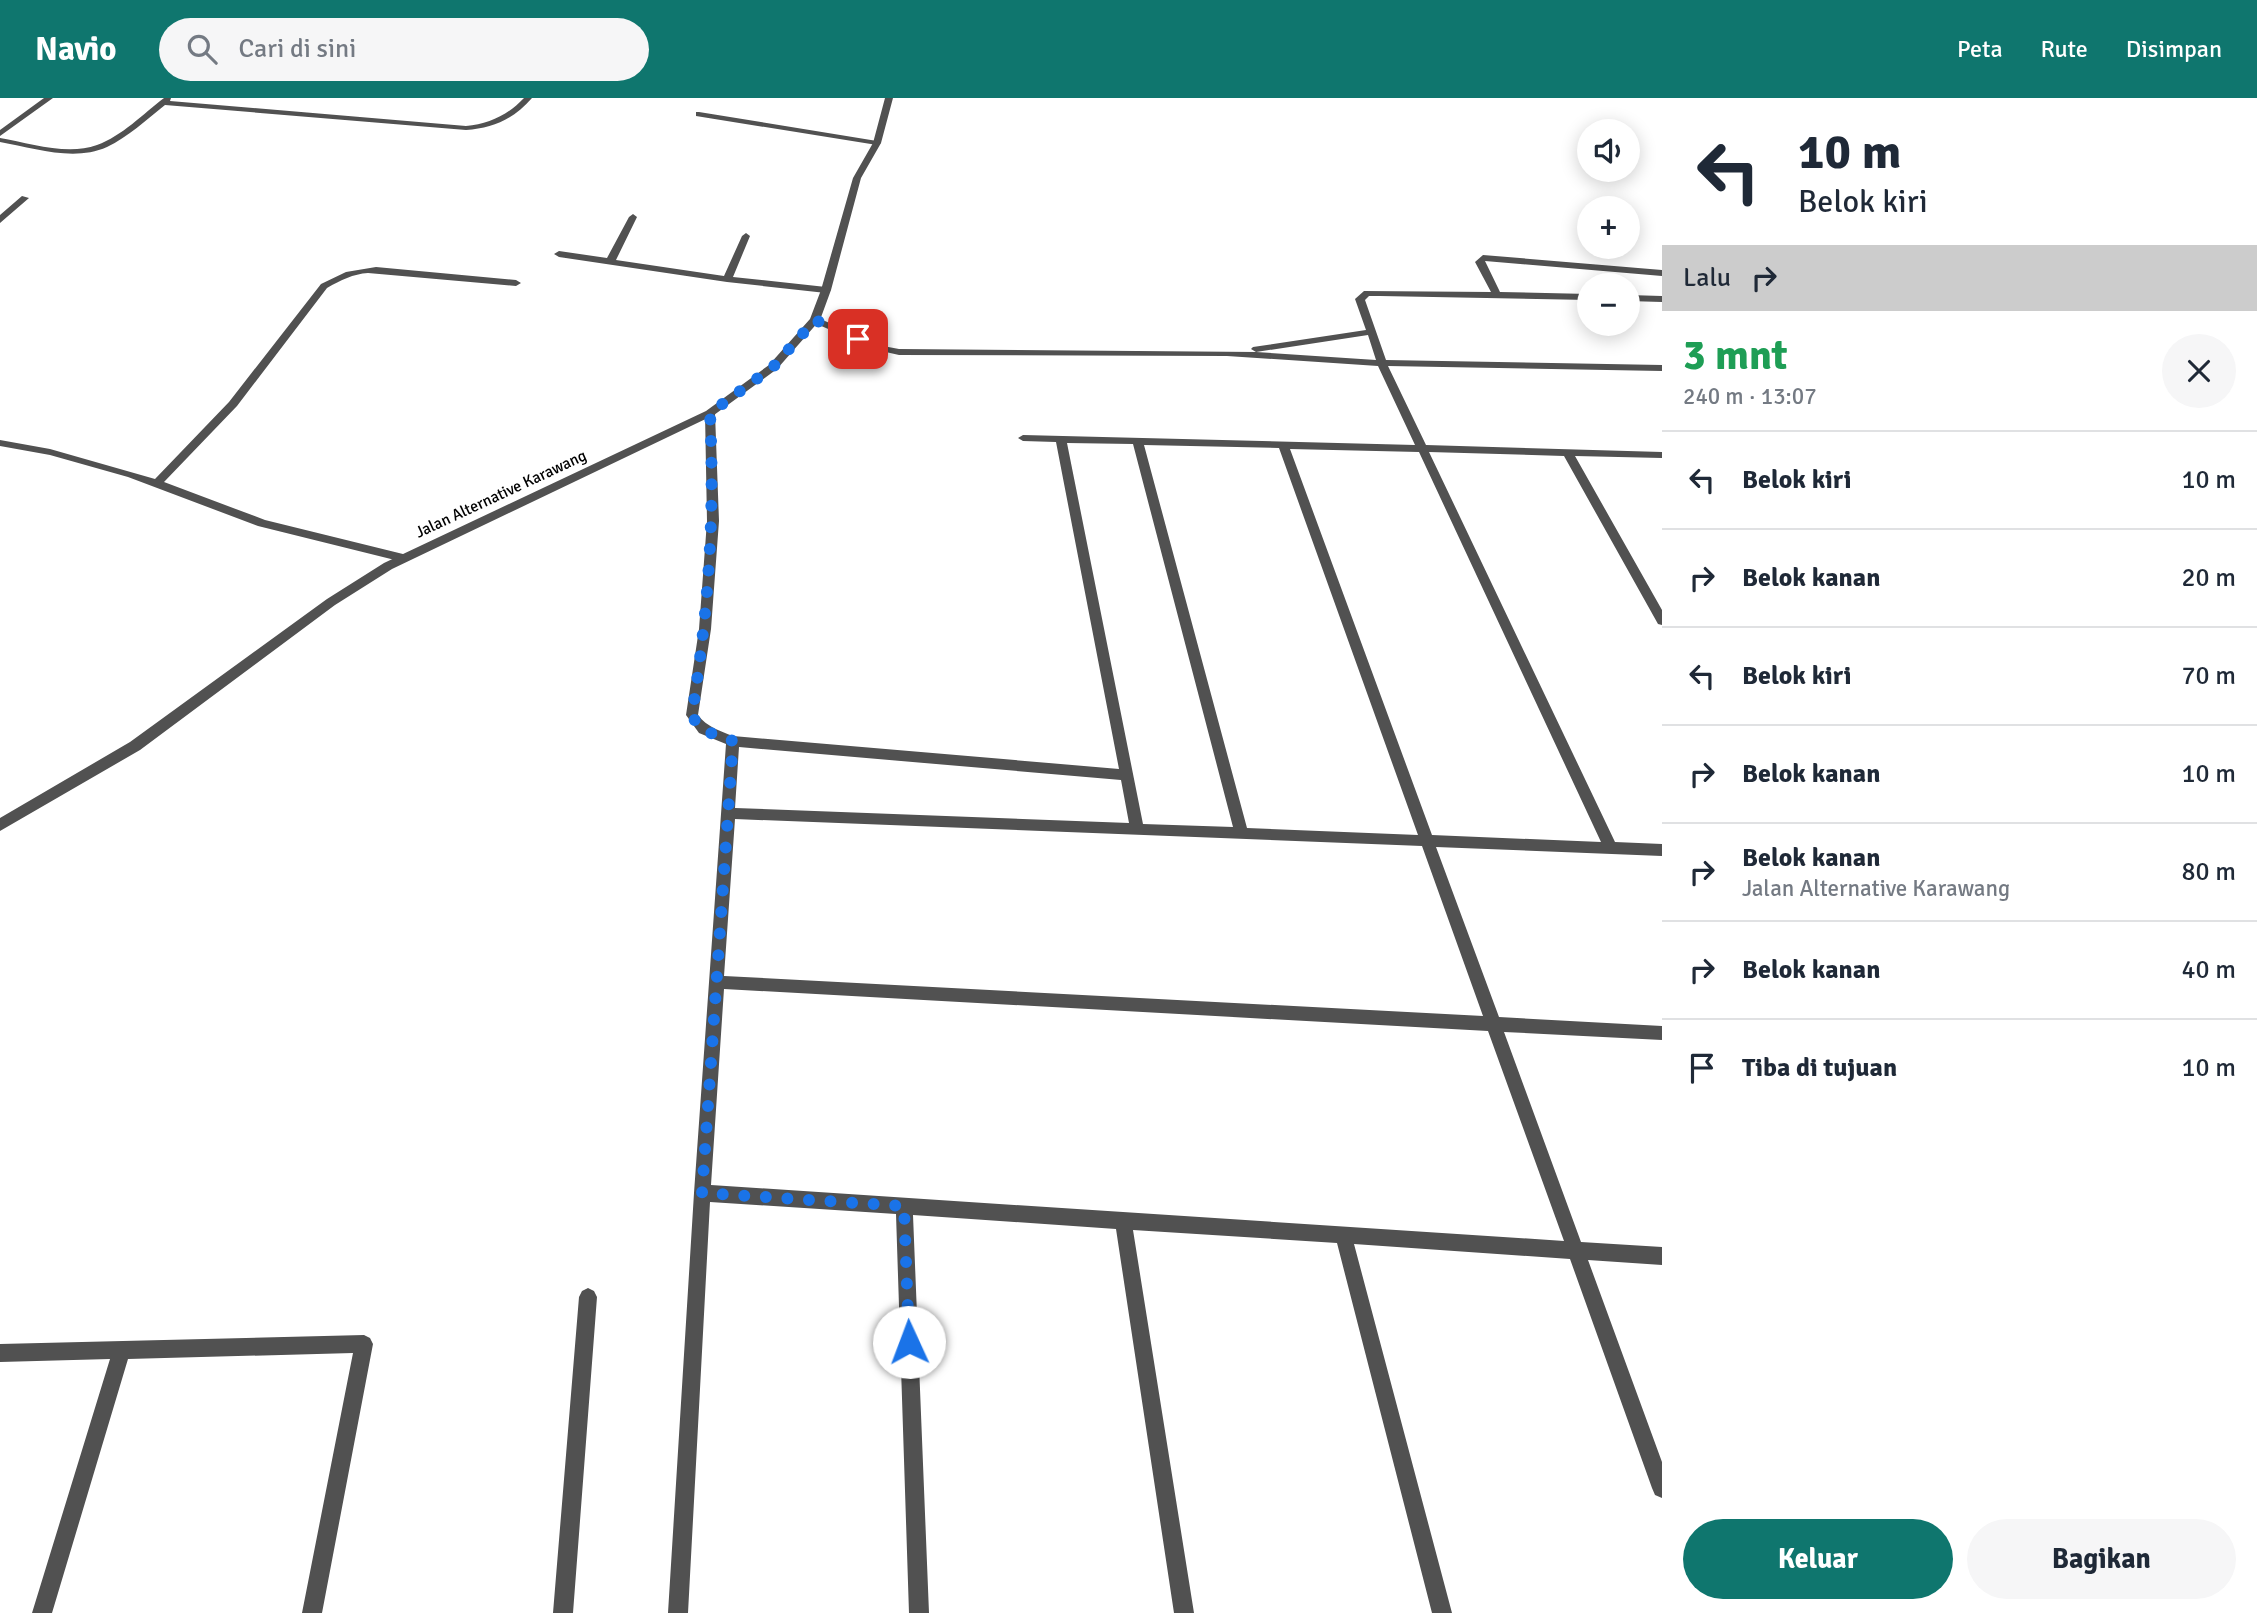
<!DOCTYPE html>
<html lang="id">
<meta charset="utf-8">
<style>
:root{--surface:#fff;--page:#f6f6f7;--text:#1f2937;--muted:#747a83;--line:#e0e1e3;--accent:#0f766e}
body{margin:0;font-family:Signika,sans-serif;background:var(--page);color:var(--text);height:100vh;display:flex;flex-direction:column;font-size:26px;white-space:nowrap}
*{box-sizing:border-box;margin:0}
p{font-size:23px;color:var(--muted)}
.icon{flex:none;width:38px;height:38px;fill:none;stroke:currentColor;stroke-width:2;stroke-linecap:round;stroke-linejoin:round}
.map{position:relative;flex:1;overflow:hidden}
.panel{display:flex;flex-direction:column;background:var(--surface);width:595px}
.panel>*{flex:none}
.hud{background:#fff;color:var(--text);overflow:hidden}
.controls{position:absolute;left:1577px;top:21px;display:grid;gap:14px}
.controls a{display:grid;place-items:center;width:63px;height:63px;border-radius:50%;background:var(--surface);box-shadow:0 4px 18px #0003;font-size:35px}
.pin{position:absolute;display:grid;place-items:center;width:60px;height:60px;color:#fff;margin:-30px;border-radius:14px;box-shadow:0 4px 10px #0006}
.me{position:absolute;width:77px;margin:-38px;rotate:358deg;stroke-linejoin:round;filter:drop-shadow(0 0 5px #0008)}
.turn{display:flex;align-items:center;gap:24px;height:147px;padding:0 21px;font-size:32px}
.turn .icon{width:91px;height:91px;stroke-width:2.5}
.turn b{display:block;font-size:49px;line-height:60px}
.then{display:flex;align-items:center;height:66px;padding:0 21px;background:#0003;gap:14px;font-size:26px}
.round{display:grid;place-items:center;flex:none;width:74px;height:74px;border-radius:37px;background:var(--page)}
.head{display:flex;align-items:center;justify-content:space-between;height:119px;padding:0 21px}
h1{font-size:42px;font-weight:800;line-height:52px;color:#1e9e55}
.button{display:flex;gap:14px;margin-top:auto;padding:14px 21px}
.button a{flex:1;height:80px;border-radius:42px;background:var(--accent);color:#fff;font-size:28px;font-weight:800;line-height:80px;text-align:center}
.button a+a{background:var(--page);color:var(--text)}
ul{padding:0;list-style:none}
li{display:flex;align-items:center;gap:21px;height:98px;padding:0 21px;border-top:2px solid var(--line)}
li div{flex:1}
li b{display:block;font-size:26px}
li em{font-style:normal}
header{display:flex;align-items:center;gap:42px;box-sizing:border-box;height:98px;padding:0 35px;background:var(--accent);color:#fff}
header strong{font-size:33px}
nav{display:flex;gap:38px;margin-inline-start:auto;font-size:24px}
.search{width:490px;height:63px;background:var(--page);display:flex;align-items:center;gap:18px;box-sizing:border-box;padding:0 24px;border-radius:38px;color:var(--muted);font-size:26px}
main{display:flex;flex:1;min-height:0}
.map>svg:first-child{display:block}
.lines{fill:none;stroke-linecap:round;stroke-linejoin:round}
.minor{fill:#515151;fill-rule:evenodd}
.tertiary{fill:#515151;fill-rule:evenodd}
.route{stroke:#1a73e8;stroke-width:12;stroke-dasharray:0 21.6}
.labels{text-anchor:middle;dominant-baseline:central;stroke-width:5;stroke-linejoin:round;paint-order:stroke}
.far-street-label{font-size:16px;fill:#000;stroke:#fff}
</style>
<header>
<strong>Navio</strong>
<div class="search"><svg class="icon" aria-label="search" viewBox="0 0 24 24"><circle cx="10" cy="10" r="6"/><path d="M15 15l6 6"/></svg>Cari di sini</div>
<nav><a>Peta</a><a>Rute</a><a>Disimpan</a></nav>
</header>
<main>
<div class="map">
<svg width="1662" height="1515" viewBox="0 0 1662 1515">
<rect width="100%" height="100%" fill="#fff"/>
<g class="lines">
<!-- minor -->
<path class="minor" d="M 44,0 L 53,0 L 0,38 L 0,32 Z
M 164,0 L 171,0 L 170,3 L 466,28 C 489,26 508,17 524,0 L 532,0 C 514,21 493,30 466,32 L 165,7 C 146,22 128,39 107,49 C 74,64 34,50 0,44 L 0,40 C 30,45 67,58 97,47 C 122,38 143,16 164,0 Z
M 699,14 L 877,43 L 881,45 L 877,47 L 696,18 L 696,14 Z
M 22,98 L 29,100 L 0,125 L 0,117 Z
M 633,116 L 637,119 L 616,162 L 724,178 L 742,138 L 746,135 L 750,138 L 733,179 L 826,189 L 831,192 L 826,195 L 727,184 L 559,159 L 554,156 L 559,153 L 607,160 L 629,119 Z
M 1483,157 L 1662,172 L 1662,178 L 1485,163 L 1500,194 L 1589,196 L 1589,202 L 1380,198 L 1369,198 L 1365,202 L 1386,262 L 1662,267 L 1662,273 L 1388,268 L 1426,347 L 1662,354 L 1662,360 L 1575,358 L 1662,512 L 1662,527 L 1658,526 L 1564,358 L 1429,354 L 1615,744 L 1662,746 L 1662,758 L 1436,749 L 1499,919 L 1662,928 L 1662,942 L 1504,934 L 1581,1144 L 1662,1149 L 1662,1167 L 1588,1162 L 1662,1364 L 1662,1400 L 1655,1397 L 1652,1390 L 1570,1161 L 1354,1146 L 1452,1515 L 1432,1515 L 1337,1145 L 1133,1132 L 1194,1515 L 1174,1515 L 1116,1131 L 913,1117 L 929,1515 L 909,1515 L 896,1116 L 710,1104 L 688,1515 L 668,1515 L 694,1095 L 726,646 L 699,635 L 686,617 L 699,531 L 707,423 L 705,315 L 710,312 L 715,315 L 719,423 L 711,531 L 698,617 C 707,629 720,633 733,638 L 1119,671 L 1056,344 L 1023,343 L 1018,340 L 1023,337 L 1415,347 L 1378,268 L 1227,258 L 899,257 L 877,252 L 812,224 L 812,220 L 818,220 L 883,248 L 899,251 L 1256,254 L 1251,251 L 1253,249 L 1366,232 L 1355,201 L 1364,193 L 1491,194 L 1475,164 ZM 1368,237 L 1376,262 L 1256,254 ZM 1067,345 L 1133,346 L 1233,729 L 1143,726 ZM 1144,347 L 1279,350 L 1418,737 L 1247,730 ZM 1290,351 L 1419,354 L 1601,744 L 1432,737 ZM 739,649 L 1121,682 L 1129,725 L 735,710 ZM 735,721 L 1422,748 L 1483,918 L 724,878 ZM 724,891 L 1488,933 L 1564,1143 L 711,1087 Z
M 376,169 L 516,182 L 521,185 L 516,188 L 368,175 C 353,176 341,182 327,190 L 237,308 L 164,384 L 265,422 L 407,457 L 407,463 L 403,464 L 258,428 L 128,379 L 50,357 L 0,348 L 0,342 L 50,351 L 155,381 L 229,304 L 321,186 L 346,174 Z
M 1628,197 L 1662,198 L 1662,204 L 1628,203 Z
M 588,1190 L 594,1193 L 597,1199 L 573,1515 L 553,1515 L 579,1199 L 582,1193 Z
M 364,1237 L 370,1240 L 373,1246 L 322,1515 L 302,1515 L 353,1255 L 128,1261 L 52,1515 L 32,1515 L 110,1261 L 0,1264 L 0,1246 Z"/>
<!-- tertiary -->
<path class="tertiary" d="M 885,0 L 893,0 L 881,45 L 861,80 L 831,192 L 820,222 L 777,271 L 714,317 L 392,471 L 335,507 L 140,652 L 0,733 L 0,720 L 130,644 L 327,501 L 384,465 L 706,313 L 769,267 L 810,221 L 821,192 L 853,80 L 873,45 Z"/>
</g>
<g class="lines">
<!-- route -->
<path class="route" d="M 858,241 L 815,222 L 773,269 L 710,315 C 715,422 708,513 692,617 C 699,634 717,637 733,643 L 702,1095 L 904,1108 L 909,1244"/>
</g>
<g class="labels">
<!-- far-street labels -->
<g class="far-street-label">
<text transform="translate(501 396) rotate(-25)">Jalan Alternative Karawang</text>
</g>
</g>
</svg>
<div class="controls">
<a><svg class="icon" aria-label="sound" viewBox="0 0 24 24"><path d="M4 9h4l5-4v14l-5-4H4zM17 9q2 3 0 6"/></svg></a>
<a>+</a>
<a>−</a>
</div>
<div class="pin" style="left:858px;top:241px;background:#d93025"><svg class="icon" aria-label="arrive" viewBox="0 0 24 24"><path d="M6 21V4h12l-3 4 3 4H6"/></svg></div>
<svg class="me" style="left:909px;top:1244px" viewBox="-20 -20 40 40"><circle r="19" fill="#fff"/><path d="M0-13L10 11 0 6-10 11z" fill="#1a73e8"/></svg>
</div>
<section class="panel">
<div class="hud">
<div class="turn"><svg class="icon" aria-label="left" viewBox="0 0 24 24"><path d="M17 20v-9H6M10 6l-5 5 5 5"/></svg><div><b>10 m</b>Belok kiri</div></div>
<div class="then">Lalu<svg class="icon" aria-label="right" viewBox="0 0 24 24"><path d="M7 20v-9h11M14 6l5 5-5 5"/></svg></div>
</div>
<div class="head"><div><h1>3 mnt</h1><p>240 m · 13:07</p></div><a class="round"><svg class="icon" aria-label="close" viewBox="0 0 24 24"><path d="M6 6l12 12M18 6L6 18"/></svg></a></div>
<ul>
<li><svg class="icon" aria-label="left" viewBox="0 0 24 24"><path d="M17 20v-9H6M10 6l-5 5 5 5"/></svg><div><b>Belok kiri</b></div><em>10 m</em></li>
<li><svg class="icon" aria-label="right" viewBox="0 0 24 24"><path d="M7 20v-9h11M14 6l5 5-5 5"/></svg><div><b>Belok kanan</b></div><em>20 m</em></li>
<li><svg class="icon" aria-label="left" viewBox="0 0 24 24"><path d="M17 20v-9H6M10 6l-5 5 5 5"/></svg><div><b>Belok kiri</b></div><em>70 m</em></li>
<li><svg class="icon" aria-label="right" viewBox="0 0 24 24"><path d="M7 20v-9h11M14 6l5 5-5 5"/></svg><div><b>Belok kanan</b></div><em>10 m</em></li>
<li><svg class="icon" aria-label="right" viewBox="0 0 24 24"><path d="M7 20v-9h11M14 6l5 5-5 5"/></svg><div><b>Belok kanan</b><p>Jalan Alternative Karawang</p></div><em>80 m</em></li>
<li><svg class="icon" aria-label="right" viewBox="0 0 24 24"><path d="M7 20v-9h11M14 6l5 5-5 5"/></svg><div><b>Belok kanan</b></div><em>40 m</em></li>
<li><svg class="icon" aria-label="arrive" viewBox="0 0 24 24"><path d="M6 21V4h12l-3 4 3 4H6"/></svg><div><b>Tiba di tujuan</b></div><em>10 m</em></li>
</ul>
<div class="button"><a>Keluar</a><a>Bagikan</a></div>
</section>
</main>
